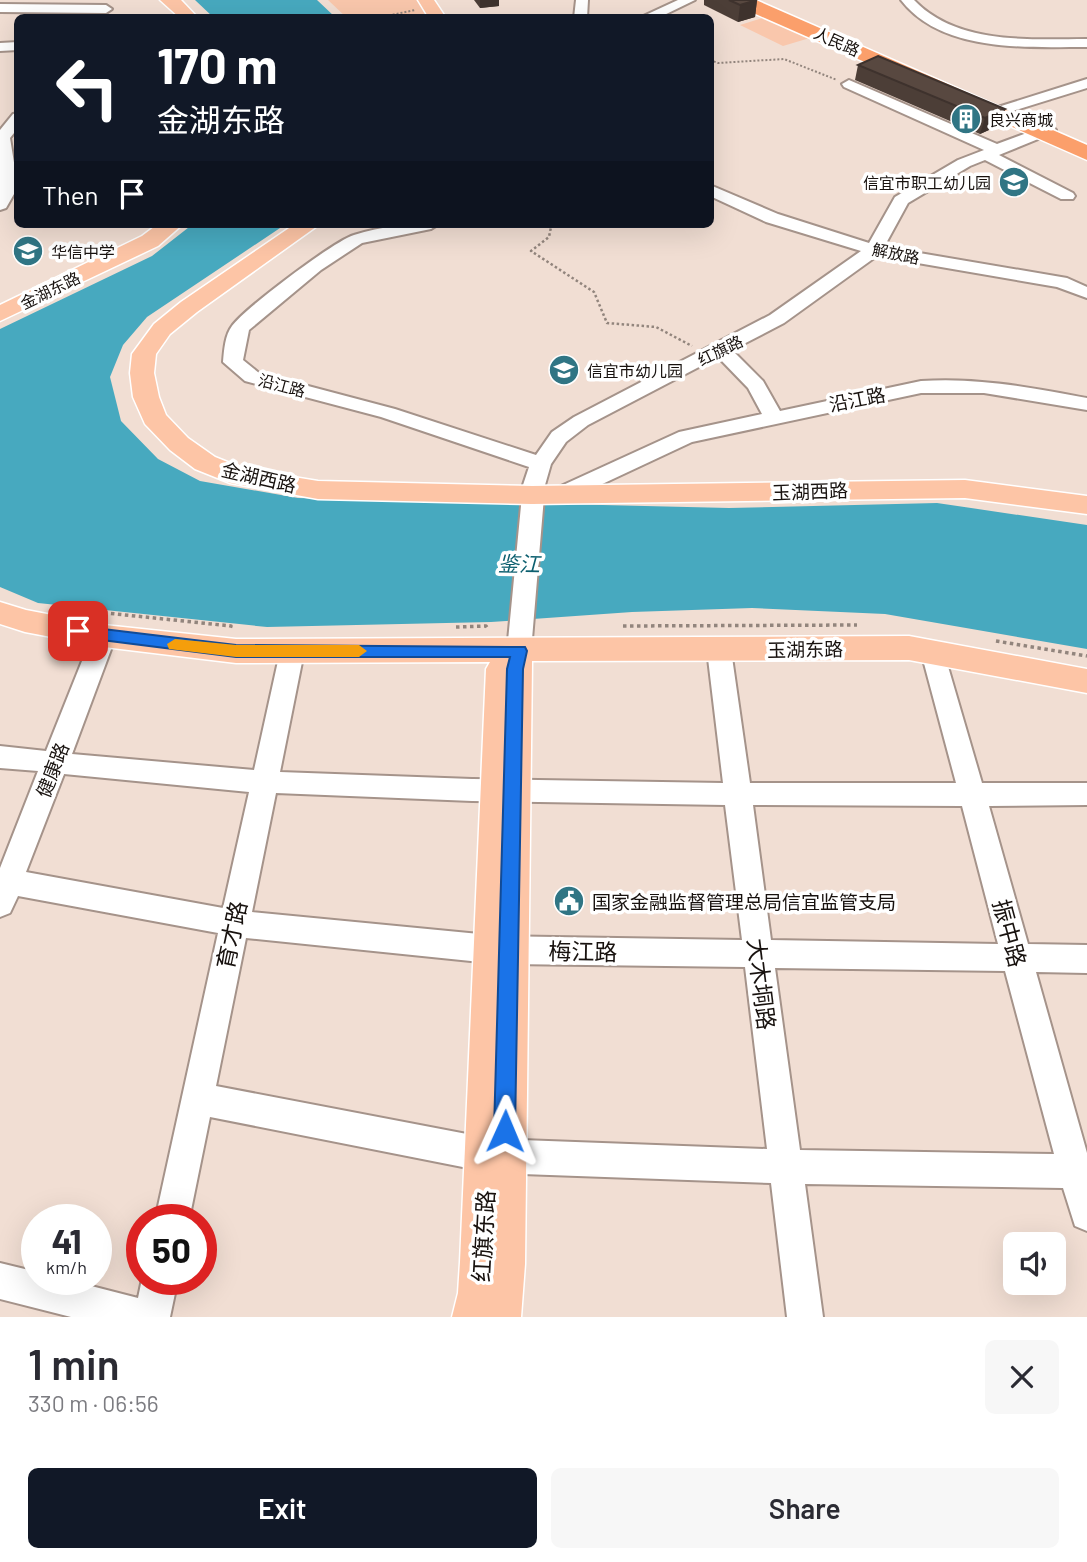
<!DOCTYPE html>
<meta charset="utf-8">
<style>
:root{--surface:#fff;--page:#f7f7f7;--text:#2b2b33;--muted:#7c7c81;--accent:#111827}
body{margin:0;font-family:Barlow,"Noto Sans SC",sans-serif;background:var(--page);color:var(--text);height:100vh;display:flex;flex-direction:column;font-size:26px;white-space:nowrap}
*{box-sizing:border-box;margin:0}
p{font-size:23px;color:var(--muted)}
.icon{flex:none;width:38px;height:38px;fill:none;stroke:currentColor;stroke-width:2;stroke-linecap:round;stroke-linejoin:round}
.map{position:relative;height:1317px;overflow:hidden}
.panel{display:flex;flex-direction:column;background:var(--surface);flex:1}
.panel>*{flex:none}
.banner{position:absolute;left:14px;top:14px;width:700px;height:214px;border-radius:10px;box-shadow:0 7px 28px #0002;background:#111827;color:#fff;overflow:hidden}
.fabs{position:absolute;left:1003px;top:1232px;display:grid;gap:14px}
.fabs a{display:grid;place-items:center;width:63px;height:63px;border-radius:10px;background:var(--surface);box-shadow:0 7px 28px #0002;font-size:35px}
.speed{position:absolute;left:21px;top:1204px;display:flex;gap:14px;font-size:35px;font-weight:700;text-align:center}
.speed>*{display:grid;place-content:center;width:91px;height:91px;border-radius:50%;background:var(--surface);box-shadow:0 7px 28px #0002;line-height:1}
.speed small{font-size:18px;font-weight:400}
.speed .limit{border:10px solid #d22;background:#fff;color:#111}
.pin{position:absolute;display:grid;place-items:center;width:60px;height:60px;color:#fff;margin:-30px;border-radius:14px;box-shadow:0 4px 10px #0006}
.me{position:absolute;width:77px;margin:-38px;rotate:1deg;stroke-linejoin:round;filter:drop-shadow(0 0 5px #0008)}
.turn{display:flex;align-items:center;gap:24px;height:147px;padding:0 28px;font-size:32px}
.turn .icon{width:91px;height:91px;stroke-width:2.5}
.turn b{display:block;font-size:49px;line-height:60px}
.then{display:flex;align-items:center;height:66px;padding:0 28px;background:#0003;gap:14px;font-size:26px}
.round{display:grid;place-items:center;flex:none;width:74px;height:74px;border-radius:10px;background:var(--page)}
.head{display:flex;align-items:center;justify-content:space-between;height:119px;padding:0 28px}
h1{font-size:42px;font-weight:600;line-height:52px}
.cta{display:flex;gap:14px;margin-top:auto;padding:14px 28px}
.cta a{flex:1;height:80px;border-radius:10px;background:var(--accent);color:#fff;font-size:28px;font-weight:600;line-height:80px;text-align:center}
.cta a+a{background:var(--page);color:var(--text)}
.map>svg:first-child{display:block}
.green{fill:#f9c7ac}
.water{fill:#47a9bf}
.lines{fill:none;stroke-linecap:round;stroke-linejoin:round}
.minor-casing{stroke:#a5938a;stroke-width:4}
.major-casing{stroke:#fff;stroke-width:3}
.highway-casing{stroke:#fff;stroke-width:3}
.path-far2{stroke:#92857d;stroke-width:2;stroke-dasharray:2 2;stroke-linecap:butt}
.path-far1{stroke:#92857d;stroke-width:2.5;stroke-dasharray:2.5 2.5;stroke-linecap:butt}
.path{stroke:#92857d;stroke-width:3.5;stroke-dasharray:3.5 3.5;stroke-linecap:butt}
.minor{fill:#fff;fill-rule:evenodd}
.major{fill:#fdc5a6;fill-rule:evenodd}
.highway{fill:#fb9f6b;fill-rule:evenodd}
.wall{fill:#4c3e37}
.shaded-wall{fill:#3e322d}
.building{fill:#584840;stroke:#3e322d;stroke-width:2}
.route{fill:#1a73e8;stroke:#114b97;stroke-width:2}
.slow{fill:#f59e0b}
.labels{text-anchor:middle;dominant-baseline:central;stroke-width:7;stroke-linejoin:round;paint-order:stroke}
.far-street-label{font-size:16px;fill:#18120f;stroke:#fff}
.far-poi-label{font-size:16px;fill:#18120f;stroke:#fff;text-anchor:start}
.street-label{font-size:19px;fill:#18120f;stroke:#fff}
.poi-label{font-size:19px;fill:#18120f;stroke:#fff;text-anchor:start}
.water-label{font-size:21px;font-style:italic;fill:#0c5f6f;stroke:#fff}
.near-street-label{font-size:23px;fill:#18120f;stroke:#fff}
</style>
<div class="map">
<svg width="1087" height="1317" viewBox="0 0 1087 1317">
<rect width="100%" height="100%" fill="#f1ded3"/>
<!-- green -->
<path class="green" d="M 328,0 L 417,0 L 432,17 L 346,17 Z
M 769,16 L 813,37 L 783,46 L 740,25 Z"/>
<!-- water -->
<path class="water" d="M 195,0 L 317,0 L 335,17 L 213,17 Z
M 193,224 L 286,224 L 147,317 L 123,345 L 110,377 L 121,421 L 158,459 L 200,481 L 298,498 L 729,508 L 937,503 L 1087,525 L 1087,649 L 885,614 L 752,608 L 632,612 L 491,622 L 267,627 L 38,603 L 0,587 L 0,329 L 152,256 Z"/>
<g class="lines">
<!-- minor casing -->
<g class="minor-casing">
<path id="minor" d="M 576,0 L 588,0 L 587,18 L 574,18 Z
M 678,0 L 695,0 L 658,18 L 639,18 Z
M 901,0 L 914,0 C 957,45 1029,39 1087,39 L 1087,47 C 1026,47 942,53 901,0 Z
M 0,4 L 106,5 L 112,9 L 106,13 L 0,12 Z
M 18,42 L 18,50 L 0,51 L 0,43 Z
M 1087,79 L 1087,88 L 1003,114 L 996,110 L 998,107 Z
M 849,80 L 997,144 L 1043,127 L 1053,127 L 1056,130 L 1053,133 L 999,155 L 1073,193 L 1075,196 L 1073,199 L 1061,199 L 985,160 L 970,166 L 908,203 L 884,247 L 1067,278 L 1087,287 L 1087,298 L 1057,287 L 877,256 L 784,323 L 732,350 L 763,381 L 780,411 L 921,381 C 978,377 1032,388 1087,398 L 1087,410 L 984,393 L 921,393 L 692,442 L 566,501 L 558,503 L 550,501 L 547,496 L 550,491 L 679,432 L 762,414 L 748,388 L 718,357 L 588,425 L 566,442 L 551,464 L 545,485 L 531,651 L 528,657 L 519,660 L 510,657 L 507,651 L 523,485 L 529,467 L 381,417 L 245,381 L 223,362 C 224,350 225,335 232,326 C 244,309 334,241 354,235 C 381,226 411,224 439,224 L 431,229 L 362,243 L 321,270 L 249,330 L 243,360 L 259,373 L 395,409 L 536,455 L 552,432 L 574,417 L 770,315 L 861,251 L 766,222 L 710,196 L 710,185 L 778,214 L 869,243 L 895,197 L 958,160 L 984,150 L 844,87 L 842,84 Z
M 18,113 L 18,128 L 10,138 L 18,187 L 6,208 L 0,210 L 0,130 L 13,114 Z
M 104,627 L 113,630 L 116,636 L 72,754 L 254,770 L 280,652 L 283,646 L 292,643 L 301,646 L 304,652 L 280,772 L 472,779 L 723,783 L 707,650 L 710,644 L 719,641 L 728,644 L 731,650 L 750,783 L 956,783 L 921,652 L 924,646 L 933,643 L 942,646 L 982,783 L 1087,783 L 1087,805 L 989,806 L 1028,944 L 1087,945 L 1087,973 L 1036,972 L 1087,1153 L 1087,1231 L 1075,1226 L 1063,1188 L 805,1184 L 823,1317 L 787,1317 L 771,1183 L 493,1173 L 210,1117 L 189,1220 L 155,1220 L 218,933 L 18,896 L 10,913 L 0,917 L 0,868 L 38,771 L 0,768 L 0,746 L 46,751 L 92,636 L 95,630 ZM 64,774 L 249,792 L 223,908 L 26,872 ZM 276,793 L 472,801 L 725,805 L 742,940 L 500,936 L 252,912 ZM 753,805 L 962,806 L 998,944 L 771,940 ZM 246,938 L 500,964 L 745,967 L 767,1149 L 493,1139 L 216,1086 ZM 775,968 L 1005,971 L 1054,1154 L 800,1150 Z
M 0,1263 L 37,1272 L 37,1279 L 64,1279 L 138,1298 L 142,1279 L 178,1279 L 170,1317 L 71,1317 L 0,1299 Z"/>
</g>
<!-- major casing -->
<g class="major-casing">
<path id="major" d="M 160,0 L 181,0 L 198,18 L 180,18 Z
M 418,0 L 434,0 L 446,18 L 429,18 Z
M 158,224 L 183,224 L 158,246 L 0,321 L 0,305 L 142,236 Z
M 295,224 L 320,224 L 197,312 L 170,334 L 156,354 L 154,373 L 159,397 L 166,415 L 188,438 L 215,457 L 245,469 L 318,481 L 532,486 L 965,480 L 1087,496 L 1087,514 L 965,498 L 532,504 L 318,499 L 230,483 L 195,469 L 170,450 L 145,424 L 133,397 L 130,373 L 132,354 L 154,324 L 181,302 Z
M 0,602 L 26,610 L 104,625 L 236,639 L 909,636 L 1087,669 L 1087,693 L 909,660 L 532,661 L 525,1264 L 521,1317 L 452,1317 L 458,1293 L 460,1262 L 486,669 L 490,662 L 236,663 L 104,647 L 25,632 L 0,624 Z"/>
</g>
<!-- highway casing -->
<g class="highway-casing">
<path id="highway" d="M 730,0 L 756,0 L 1087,145 L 1087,160 L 733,4 Z"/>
</g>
<!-- path-far2 -->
<path class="path-far2" d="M 377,18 L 415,10
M 710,60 L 718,63 L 784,59 L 837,80"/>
<!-- path-far1 -->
<path class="path-far1" d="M 543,224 L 551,227 L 549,237 L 531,251 L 594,292 L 607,323 L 656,327 L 692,346"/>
<!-- path -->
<path class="path" d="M 97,612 L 231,626 L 230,629
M 623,626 L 857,625
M 456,627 L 486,626 L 488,629
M 996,641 L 1087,656"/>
<!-- minor -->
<use href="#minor" class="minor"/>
<!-- major -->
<use href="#major" class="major"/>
<!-- highway -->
<use href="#highway" class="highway"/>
</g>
<!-- wall -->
<path class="wall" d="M 474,0 L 499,0 L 499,6 L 480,8 Z
M 704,0 L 757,0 L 755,17 L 738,22 L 704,5 Z
M 858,65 L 1005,109 L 1000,125 L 980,134 L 855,80 Z"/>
<!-- shaded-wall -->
<path class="shaded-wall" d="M 480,0 L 499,0 L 499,6 L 480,8 Z
M 757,0 L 755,17 L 738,22 L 740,5 Z
M 1005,109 L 1000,125 L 980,134 L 985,118 Z"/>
<!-- building -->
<path class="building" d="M 729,0 L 757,0 L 740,5 Z
M 878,56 L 1005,109 L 985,118 L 858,65 Z"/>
<!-- route -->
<path class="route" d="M 78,626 L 236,645 L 525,647 L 527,651 L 523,669 L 515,1131 L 512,1139 L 505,1142 L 497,1139 L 494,1131 L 507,669 L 510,657 L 236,657 L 78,637 L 70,631 Z"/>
<!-- slow -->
<path class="slow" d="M 175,639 L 236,645 L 359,645 L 367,651 L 359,657 L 236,657 L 169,649 L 167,644 Z"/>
<!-- icons -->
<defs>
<g id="building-disc" transform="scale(1.575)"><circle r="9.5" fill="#307584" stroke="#fff"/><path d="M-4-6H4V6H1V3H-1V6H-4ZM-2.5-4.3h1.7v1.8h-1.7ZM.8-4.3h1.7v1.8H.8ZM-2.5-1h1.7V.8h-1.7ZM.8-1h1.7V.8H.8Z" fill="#fff"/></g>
<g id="school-disc" transform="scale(1.575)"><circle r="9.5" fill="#307584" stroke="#fff"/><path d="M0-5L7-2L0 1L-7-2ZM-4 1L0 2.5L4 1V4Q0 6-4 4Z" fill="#fff"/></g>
<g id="civic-disc" transform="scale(1.575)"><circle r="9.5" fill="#307584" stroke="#fff"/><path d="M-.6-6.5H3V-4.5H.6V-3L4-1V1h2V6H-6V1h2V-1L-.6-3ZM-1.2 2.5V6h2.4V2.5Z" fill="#fff"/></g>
</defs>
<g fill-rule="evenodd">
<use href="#building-disc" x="966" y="119"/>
<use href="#school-disc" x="1014" y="182"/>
<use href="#school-disc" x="28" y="251"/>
<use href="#school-disc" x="564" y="370"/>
<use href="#civic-disc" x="569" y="901"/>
</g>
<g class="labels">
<!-- far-street labels -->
<g class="far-street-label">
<text transform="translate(837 41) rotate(24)">人民路</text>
<text transform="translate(896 253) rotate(11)">解放路</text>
<text transform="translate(50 290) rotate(-26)">金湖东路</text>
<text transform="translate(720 350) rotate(-26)">红旗路</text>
<text transform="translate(282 385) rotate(15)">沿江路</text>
</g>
<!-- far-poi labels -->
<g class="far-poi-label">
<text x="989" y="119">良兴商城</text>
<text x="991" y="182" text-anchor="end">信宜市职工幼儿园</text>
<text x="51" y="251">华信中学</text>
<text x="587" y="370">信宜市幼儿园</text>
</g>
<!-- street labels -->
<g class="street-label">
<text transform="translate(857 399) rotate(-11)">沿江路</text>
<text transform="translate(259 477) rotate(13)">金湖西路</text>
<text transform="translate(810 491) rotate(-2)">玉湖西路</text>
<text transform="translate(805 649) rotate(-1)">玉湖东路</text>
<text transform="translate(52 770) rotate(-69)">健康路</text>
</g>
<!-- poi labels -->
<g class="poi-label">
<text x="592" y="901">国家金融监督管理总局信宜监管支局</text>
</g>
<!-- water labels -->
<g class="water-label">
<text transform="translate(519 563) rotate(1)">鉴江</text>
</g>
<!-- near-street labels -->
<g class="near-street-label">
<text transform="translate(1010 933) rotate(75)">振中路</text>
<text transform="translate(231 935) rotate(-78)">育才路</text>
<text transform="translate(583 951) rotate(1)">梅江路</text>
<text transform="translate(762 984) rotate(83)">大木垌路</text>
<text transform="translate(483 1236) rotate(-87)">红旗东路</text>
</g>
</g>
</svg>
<div class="fabs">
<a><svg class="icon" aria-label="sound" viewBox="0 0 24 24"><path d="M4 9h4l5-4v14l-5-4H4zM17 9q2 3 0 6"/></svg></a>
</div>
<div class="speed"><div>41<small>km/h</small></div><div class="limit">50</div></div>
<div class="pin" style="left:78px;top:631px;background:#d93025"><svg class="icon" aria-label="arrive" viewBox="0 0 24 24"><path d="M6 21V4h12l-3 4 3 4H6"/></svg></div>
<svg class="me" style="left:505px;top:1131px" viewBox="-20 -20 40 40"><path d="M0-17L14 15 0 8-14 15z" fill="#1a73e8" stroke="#fff" stroke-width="4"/></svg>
<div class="banner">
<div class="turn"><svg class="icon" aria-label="left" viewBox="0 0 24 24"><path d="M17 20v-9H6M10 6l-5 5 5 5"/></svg><div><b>170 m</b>金湖东路</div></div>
<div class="then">Then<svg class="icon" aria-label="arrive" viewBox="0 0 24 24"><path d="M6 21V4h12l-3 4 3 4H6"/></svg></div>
</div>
</div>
<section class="panel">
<div class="head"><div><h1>1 min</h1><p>330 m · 06:56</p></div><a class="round"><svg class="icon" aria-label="close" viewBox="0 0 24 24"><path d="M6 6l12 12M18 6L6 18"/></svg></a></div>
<div class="cta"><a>Exit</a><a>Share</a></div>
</section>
